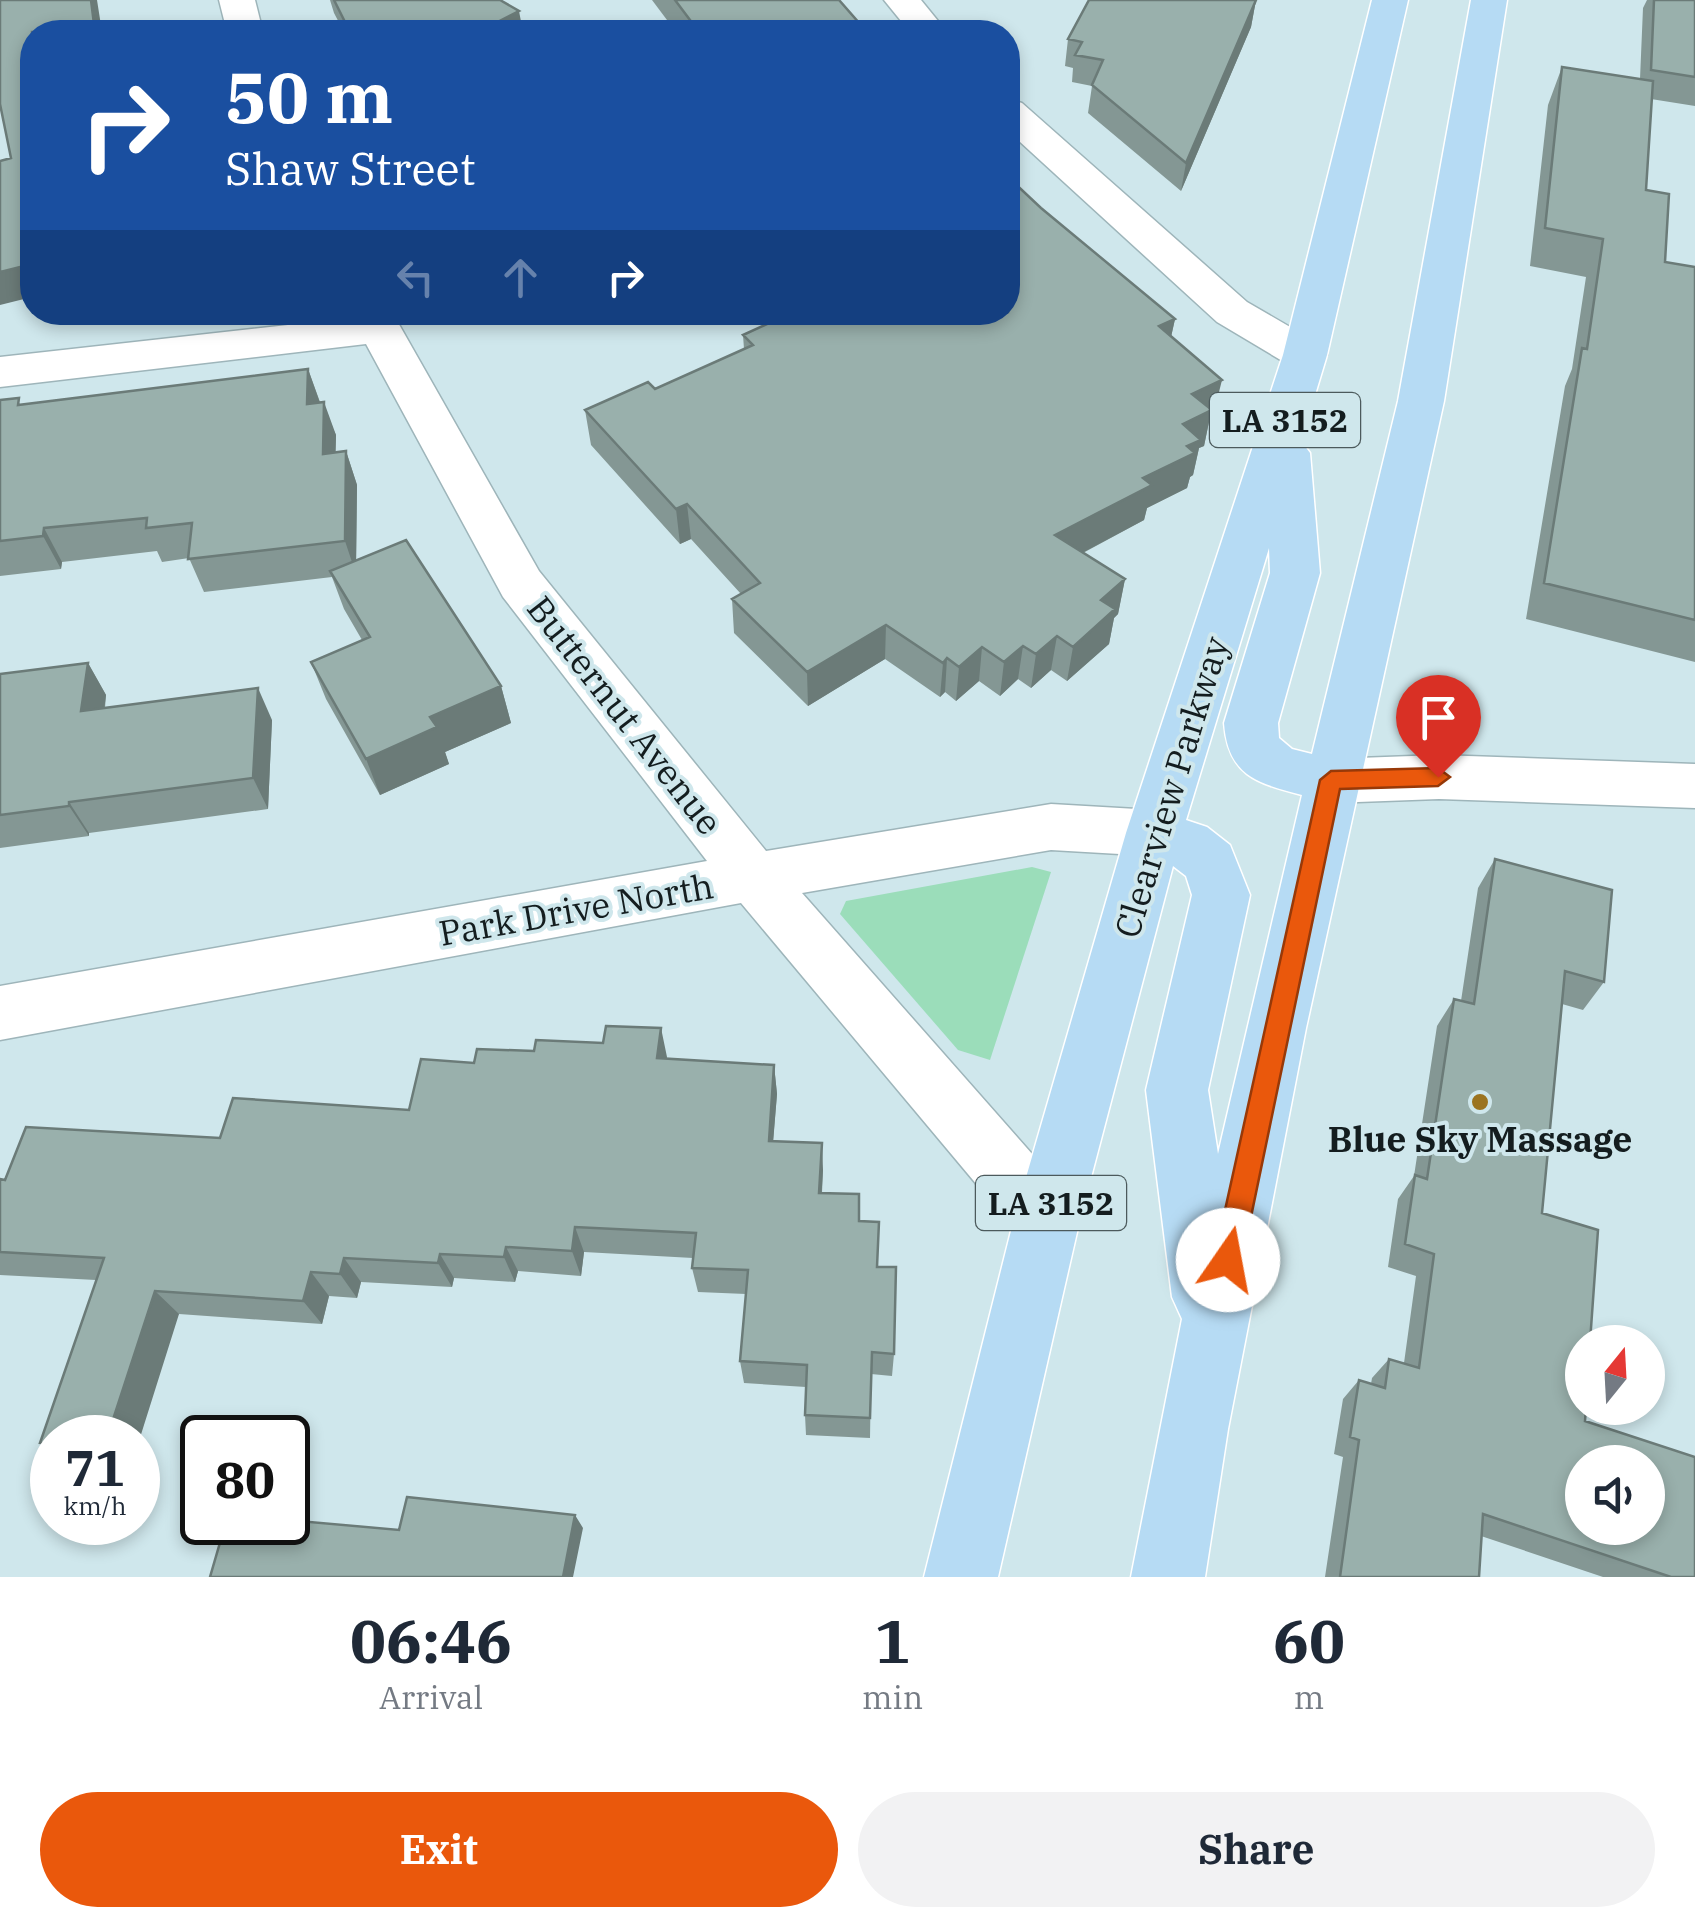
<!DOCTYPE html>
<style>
:root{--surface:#fff;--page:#f2f2f3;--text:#1f2937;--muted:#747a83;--accent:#ea580c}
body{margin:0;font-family:"IBM Plex Serif",serif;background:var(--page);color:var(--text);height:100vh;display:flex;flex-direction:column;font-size:38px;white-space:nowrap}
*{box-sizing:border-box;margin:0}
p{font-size:32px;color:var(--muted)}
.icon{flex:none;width:55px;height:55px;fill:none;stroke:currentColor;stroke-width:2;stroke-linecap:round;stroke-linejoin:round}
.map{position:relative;height:1577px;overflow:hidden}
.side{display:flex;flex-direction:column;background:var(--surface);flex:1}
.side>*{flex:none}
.banner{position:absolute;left:20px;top:20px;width:1000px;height:305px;border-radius:40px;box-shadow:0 5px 15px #0003;background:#1a4fa0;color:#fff;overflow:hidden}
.needle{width:65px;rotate:18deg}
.tools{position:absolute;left:1565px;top:1325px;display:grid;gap:20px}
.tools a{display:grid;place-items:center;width:100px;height:100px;border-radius:50%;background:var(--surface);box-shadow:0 5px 15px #0003;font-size:50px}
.speed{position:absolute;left:30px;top:1415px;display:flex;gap:20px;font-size:50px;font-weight:700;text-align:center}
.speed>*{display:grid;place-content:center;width:130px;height:130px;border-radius:50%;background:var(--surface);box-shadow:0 5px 15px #0003;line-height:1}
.speed small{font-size:25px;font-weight:400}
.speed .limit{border:5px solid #111;border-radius:15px;background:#fff;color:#111}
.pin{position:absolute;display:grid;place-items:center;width:85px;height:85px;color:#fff;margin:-102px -42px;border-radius:50% 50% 50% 0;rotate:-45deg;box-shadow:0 0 10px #0007}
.pin .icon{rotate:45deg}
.me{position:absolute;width:110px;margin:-55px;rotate:12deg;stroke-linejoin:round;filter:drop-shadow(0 0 8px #0008)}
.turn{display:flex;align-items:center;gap:35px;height:210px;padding:0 40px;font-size:45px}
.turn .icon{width:130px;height:130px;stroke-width:2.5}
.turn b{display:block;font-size:70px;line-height:85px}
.lanes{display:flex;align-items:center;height:95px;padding:0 40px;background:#0003;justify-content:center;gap:50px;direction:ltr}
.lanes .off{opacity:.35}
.eta{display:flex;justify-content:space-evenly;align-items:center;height:170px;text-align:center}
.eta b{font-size:60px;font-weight:700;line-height:70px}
.button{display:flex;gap:20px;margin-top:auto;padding:20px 40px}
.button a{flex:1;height:115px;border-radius:60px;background:var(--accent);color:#fff;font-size:40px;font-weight:700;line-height:115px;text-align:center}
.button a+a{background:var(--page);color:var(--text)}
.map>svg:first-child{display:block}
.green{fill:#9bddba}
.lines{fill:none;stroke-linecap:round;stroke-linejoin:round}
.minor-casing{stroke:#9eb5ba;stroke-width:3}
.trunk-casing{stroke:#fff;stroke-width:3}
.minor{fill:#fff;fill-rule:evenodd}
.trunk{fill:#b6dbf4;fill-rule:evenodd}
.wall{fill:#849794}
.shaded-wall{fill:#6b7b78}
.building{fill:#99b0ac;stroke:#6b7b78;stroke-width:2.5;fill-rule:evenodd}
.route{fill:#ea580c;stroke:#983908;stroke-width:2.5}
.poi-dot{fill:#9b7420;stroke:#cfe7ec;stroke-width:4}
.labels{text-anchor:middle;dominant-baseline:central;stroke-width:8;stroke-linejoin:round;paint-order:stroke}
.shield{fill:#cfe7ec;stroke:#4c5a5c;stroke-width:2.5}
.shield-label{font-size:32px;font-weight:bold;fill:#141d1f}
.street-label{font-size:35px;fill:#141d1f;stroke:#cfe7ec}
.poi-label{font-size:35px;font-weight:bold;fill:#141d1f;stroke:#cfe7ec}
</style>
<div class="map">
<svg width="1695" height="1577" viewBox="0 0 1695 1577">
<rect width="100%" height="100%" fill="#cfe7ec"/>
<!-- green -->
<path class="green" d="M 1032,867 L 1051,872 L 990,1060 L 958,1050 L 840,914 L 846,901 Z"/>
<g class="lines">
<!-- minor casing -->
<g class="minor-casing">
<path id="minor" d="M 219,0 L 255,0 L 263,32 L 227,32 Z
M 884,0 L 921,0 L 947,32 L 910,32 Z
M 1008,99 L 1022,103 L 1247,302 L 1321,345 L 1327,355 L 1321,365 L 1305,370 L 1289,365 L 1217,322 L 1008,131 Z
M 349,312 L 392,312 L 539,571 L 766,851 L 1051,804 L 1154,810 L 1174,817 L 1182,833 L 1174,849 L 1154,856 L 1051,850 L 802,893 L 1070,1197 L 1080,1219 L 1070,1241 L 1047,1251 L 1024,1241 L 741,903 L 0,1040 L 0,986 L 707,861 L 503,597 L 366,344 L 0,387 L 0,357 L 351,318 Z
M 1439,755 L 1695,764 L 1695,808 L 1439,799 L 1331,803 L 1312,797 L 1304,781 L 1312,765 L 1331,759 Z"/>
</g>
<!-- trunk casing -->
<g class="trunk-casing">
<path id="trunk" d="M 1372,0 L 1408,0 L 1327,355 L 1301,441 L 1310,453 L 1320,573 L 1278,723 L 1279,738 L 1292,749 L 1312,754 L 1398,401 L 1471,0 L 1507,0 L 1444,401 L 1306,1028 L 1228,1429 L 1205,1577 L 1131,1577 L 1182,1319 L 1172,1297 L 1146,1090 L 1192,895 L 1186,876 L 1173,866 L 1080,1219 L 998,1577 L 924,1577 L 1014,1219 L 1126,833 L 1283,355 ZM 1269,548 L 1270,573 L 1224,723 C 1228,776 1257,783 1302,795 L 1218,1154 L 1208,1090 L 1250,895 L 1230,845 L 1207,827 L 1186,820 Z"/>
</g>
<!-- minor -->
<use href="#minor" class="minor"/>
<!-- trunk -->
<use href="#trunk" class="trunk"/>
</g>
<!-- wall -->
<path class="wall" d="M 330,0 L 500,0 L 523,32 L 344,32 L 334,13 Z
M 652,0 L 839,0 L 867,32 L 676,32 Z
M 1256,0 L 1251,27 L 1181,191 L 1088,113 L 1092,86 L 1072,82 L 1073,68 L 1065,66 L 1068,39 Z
M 1647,0 L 1695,0 L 1695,106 L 1651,99 L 1646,190 L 1665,262 L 1695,267 L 1695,662 L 1526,619 L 1565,386 L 1572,369 L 1586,277 L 1530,266 L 1548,105 L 1562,67 L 1640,79 L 1643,8 Z
M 1041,208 L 1175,319 L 1171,337 L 1213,416 L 1210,417 L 1204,446 L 1199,448 L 1193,475 L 1190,477 L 1187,488 L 1147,508 L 1144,520 L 1083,553 L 1125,579 L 1118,614 L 1114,618 L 1109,644 L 1067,681 L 1051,670 L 1031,688 L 1018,679 L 1000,696 L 979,681 L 956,701 L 945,692 L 940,697 L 885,659 L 808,706 L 734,633 L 732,599 L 741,594 L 691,539 L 680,544 L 591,445 L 585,410 L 655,389 L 744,349 L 743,335 L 832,323 L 1008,312 Z
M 308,369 L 320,402 L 336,435 L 335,453 L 346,451 L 357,485 L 356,560 L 501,686 L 511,723 L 445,752 L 449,764 L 380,795 L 326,699 L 311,662 L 362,640 L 344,609 L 332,577 L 204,592 L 189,558 L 162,562 L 157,551 L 62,562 L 61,569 L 0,576 L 0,400 L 23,405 Z
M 88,663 L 106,695 L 105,708 L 272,720 L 268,809 L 89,833 L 89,836 L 0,848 L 0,674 Z
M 1495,859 L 1604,982 L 1583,1010 L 1562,1004 L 1542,1213 L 1585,1421 L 1695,1577 L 1603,1577 L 1481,1536 L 1479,1577 L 1325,1577 L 1343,1457 L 1334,1454 L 1343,1399 L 1359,1380 L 1371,1384 L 1372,1378 L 1389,1359 L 1404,1363 L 1416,1276 L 1388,1267 L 1398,1199 L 1414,1176 L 1437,1026 L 1454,999 L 1461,1001 L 1478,888 Z
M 667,1059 L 774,1065 L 777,1094 L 773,1141 L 823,1170 L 822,1193 L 859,1221 L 877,1267 L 894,1354 L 892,1376 L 871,1374 L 870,1438 L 806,1435 L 805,1415 L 806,1387 L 744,1383 L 740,1361 L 746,1294 L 698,1292 L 692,1268 L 693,1258 L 584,1252 L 581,1276 L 518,1271 L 515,1282 L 454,1278 L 452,1287 L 361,1282 L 357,1298 L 329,1296 L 322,1324 L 179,1314 L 52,1438 L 52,1452 L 40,1443 L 96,1280 L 0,1275 L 0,1179 L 5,1180 L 220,1138 L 409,1110 L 474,1063 Z"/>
<!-- shaded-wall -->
<path class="shaded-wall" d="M 91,0 L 97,0 L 102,32 L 95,32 Z
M 1256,0 L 1251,27 L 1181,191 L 1186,163 Z
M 519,11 L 523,32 L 477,32 Z
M 20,267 L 32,275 L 32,299 L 32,297 L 0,305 L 0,272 Z
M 1175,319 L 1167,355 L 1159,326 Z
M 308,369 L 320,403 L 307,404 Z
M 1222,380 L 1213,416 L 1210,417 L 1204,446 L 1199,448 L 1193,475 L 1190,477 L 1187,488 L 1147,508 L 1144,520 L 1050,570 L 1055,535 L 1143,478 L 1183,424 L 1192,394 Z
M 324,402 L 336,435 L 335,488 L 323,454 Z
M 346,451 L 357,485 L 356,574 L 345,541 Z
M 687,504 L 691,539 L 680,544 L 676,509 Z
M 44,528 L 62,562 L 61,569 L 43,536 Z
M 1125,579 L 1118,614 L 1114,618 L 1109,644 L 1067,681 L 1073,647 L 1101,600 Z
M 886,625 L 885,659 L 808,706 L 807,672 Z
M 1057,636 L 1051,670 L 1031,688 L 1036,654 Z
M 1023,646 L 1018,679 L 1000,696 L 1004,662 Z
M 982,647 L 979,681 L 956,701 L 959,667 Z
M 947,658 L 945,692 L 940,697 L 943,663 Z
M 88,663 L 106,695 L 100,742 L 81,711 Z
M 501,686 L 511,723 L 445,752 L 449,764 L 380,795 L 366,759 L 430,717 Z
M 258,688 L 272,720 L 268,809 L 253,778 Z
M 69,802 L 89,833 L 89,836 L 69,806 Z
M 661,1028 L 667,1057 L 663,1087 L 657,1058 Z
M 774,1065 L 777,1094 L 771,1168 L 769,1141 Z
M 822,1143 L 823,1170 L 820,1219 L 819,1193 Z
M 575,1227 L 584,1252 L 581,1276 L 572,1251 Z
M 506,1247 L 518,1271 L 515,1282 L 504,1257 Z
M 440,1254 L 454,1278 L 452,1287 L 438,1263 Z
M 344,1258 L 361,1282 L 357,1298 L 340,1274 Z
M 311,1272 L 329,1296 L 322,1324 L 303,1301 Z
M 155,1291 L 179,1314 L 138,1444 L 138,1438 L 107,1438 Z
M 575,1515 L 583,1528 L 573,1577 L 563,1577 Z"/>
<!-- building -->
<path class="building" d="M 0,0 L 91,0 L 95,32 L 32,32 L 32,275 L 22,277 L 20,267 L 0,272 L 0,161 L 11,158 L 0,104 Z
M 334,0 L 500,0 L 519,11 L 478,32 L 350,32 Z
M 675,0 L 839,0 L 867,32 L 699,32 Z
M 1089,0 L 1256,0 L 1186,163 L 1092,85 L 1103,60 L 1075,55 L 1082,42 L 1068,39 Z
M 1654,0 L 1695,0 L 1695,77 L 1651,70 Z
M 1562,67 L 1653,81 L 1646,190 L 1669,194 L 1665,262 L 1695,267 L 1695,620 L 1544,583 L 1582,348 L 1587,349 L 1603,239 L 1545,228 Z
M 1008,177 L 1041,208 L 1175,319 L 1159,326 L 1222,380 L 1192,394 L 1212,410 L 1183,424 L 1201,440 L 1187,446 L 1195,453 L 1143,478 L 1152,485 L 1055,535 L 1125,579 L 1101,600 L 1115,609 L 1073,647 L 1057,636 L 1036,654 L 1023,646 L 1004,662 L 982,647 L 959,667 L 947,658 L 943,663 L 886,625 L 807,672 L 732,599 L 760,583 L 687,504 L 676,509 L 585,410 L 648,382 L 655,389 L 753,345 L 743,335 L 793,312 L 821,312 L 832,323 L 857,312 L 1008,312 Z
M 308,369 L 307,404 L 324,402 L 323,454 L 346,451 L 345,541 L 188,559 L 192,523 L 146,528 L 147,518 L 44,528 L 43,536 L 0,541 L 0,400 L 19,398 L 18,405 Z
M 406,540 L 501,686 L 430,717 L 437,727 L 366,759 L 311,662 L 370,637 L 330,571 Z
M 88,663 L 81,711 L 258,688 L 253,778 L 69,802 L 69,806 L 0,815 L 0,674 Z
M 1495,859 L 1612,890 L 1604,982 L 1565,971 L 1542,1213 L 1598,1230 L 1590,1342 L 1582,1342 L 1582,1408 L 1586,1408 L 1585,1421 L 1695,1457 L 1695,1577 L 1671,1577 L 1483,1514 L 1479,1577 L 1340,1577 L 1359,1440 L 1350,1437 L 1359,1380 L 1385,1388 L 1389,1359 L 1419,1368 L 1434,1254 L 1405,1244 L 1415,1175 L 1427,1179 L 1454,999 L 1474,1004 ZM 1582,1462 L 1648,1462 L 1648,1528 L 1582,1528 Z
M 606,1026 L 661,1028 L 657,1058 L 774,1065 L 769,1141 L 822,1143 L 819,1193 L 859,1194 L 859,1221 L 879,1222 L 877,1267 L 896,1267 L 894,1354 L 872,1352 L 870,1418 L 805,1415 L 807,1365 L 740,1361 L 748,1270 L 692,1268 L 696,1233 L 575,1227 L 572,1251 L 506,1247 L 504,1257 L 440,1254 L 438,1263 L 344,1258 L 340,1274 L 311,1272 L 303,1301 L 155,1291 L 107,1438 L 52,1438 L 52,1444 L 40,1443 L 104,1258 L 0,1252 L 0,1179 L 5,1180 L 26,1127 L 220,1138 L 233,1098 L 409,1110 L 421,1059 L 474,1063 L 477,1049 L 534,1051 L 536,1040 L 603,1043 Z
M 407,1497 L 575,1515 L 563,1577 L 210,1577 L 226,1522 L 288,1522 L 288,1520 L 399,1530 Z"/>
<!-- route -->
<path class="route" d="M 1438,768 L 1450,777 L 1438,786 L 1340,789 L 1242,1260 L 1237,1270 L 1228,1273 L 1218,1270 L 1214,1260 L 1320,780 L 1331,771 Z"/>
<!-- markers -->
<circle class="poi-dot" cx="1480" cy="1102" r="10"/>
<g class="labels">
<!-- shield labels -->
<g class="shield">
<rect x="1210" y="393" width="150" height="54" rx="8"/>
<rect x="976" y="1176" width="150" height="54" rx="8"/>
</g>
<g class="shield-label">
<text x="1285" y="420">LA 3152</text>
<text x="1051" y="1203">LA 3152</text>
</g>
<!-- street labels -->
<g class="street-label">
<text transform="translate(625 715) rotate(52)">Butternut Avenue</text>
<text transform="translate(1171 787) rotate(-73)">Clearview Parkway</text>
<text transform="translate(576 909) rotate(-10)">Park Drive North</text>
</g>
<!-- poi labels -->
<g class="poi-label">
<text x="1480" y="1139">Blue Sky Massage</text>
</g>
</g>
</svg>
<div class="tools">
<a><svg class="needle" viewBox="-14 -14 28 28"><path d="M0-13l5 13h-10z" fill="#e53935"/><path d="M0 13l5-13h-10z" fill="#747a83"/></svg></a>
<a><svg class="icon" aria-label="sound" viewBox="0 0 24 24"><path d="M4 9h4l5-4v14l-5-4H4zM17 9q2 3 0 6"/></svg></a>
</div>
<div class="speed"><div>71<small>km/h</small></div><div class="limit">80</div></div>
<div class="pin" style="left:1438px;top:777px;background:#d93025"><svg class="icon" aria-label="arrive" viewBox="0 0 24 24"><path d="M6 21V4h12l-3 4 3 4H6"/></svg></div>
<svg class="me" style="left:1228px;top:1260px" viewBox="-20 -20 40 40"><circle r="19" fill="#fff"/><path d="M0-13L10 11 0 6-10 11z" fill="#ea580c"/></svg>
<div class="banner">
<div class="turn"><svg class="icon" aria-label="right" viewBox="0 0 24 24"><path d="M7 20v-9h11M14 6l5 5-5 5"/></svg><div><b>50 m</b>Shaw Street</div></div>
<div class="lanes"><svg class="icon off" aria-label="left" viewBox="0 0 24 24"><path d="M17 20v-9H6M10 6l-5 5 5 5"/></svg><svg class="icon off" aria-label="ahead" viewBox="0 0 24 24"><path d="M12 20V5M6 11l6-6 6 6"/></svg><svg class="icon" aria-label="right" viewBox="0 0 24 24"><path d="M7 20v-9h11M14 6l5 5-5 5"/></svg></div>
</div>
</div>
<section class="side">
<div class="eta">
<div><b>06:46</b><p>Arrival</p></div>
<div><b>1</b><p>min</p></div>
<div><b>60</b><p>m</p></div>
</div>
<div class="button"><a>Exit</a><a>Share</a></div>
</section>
